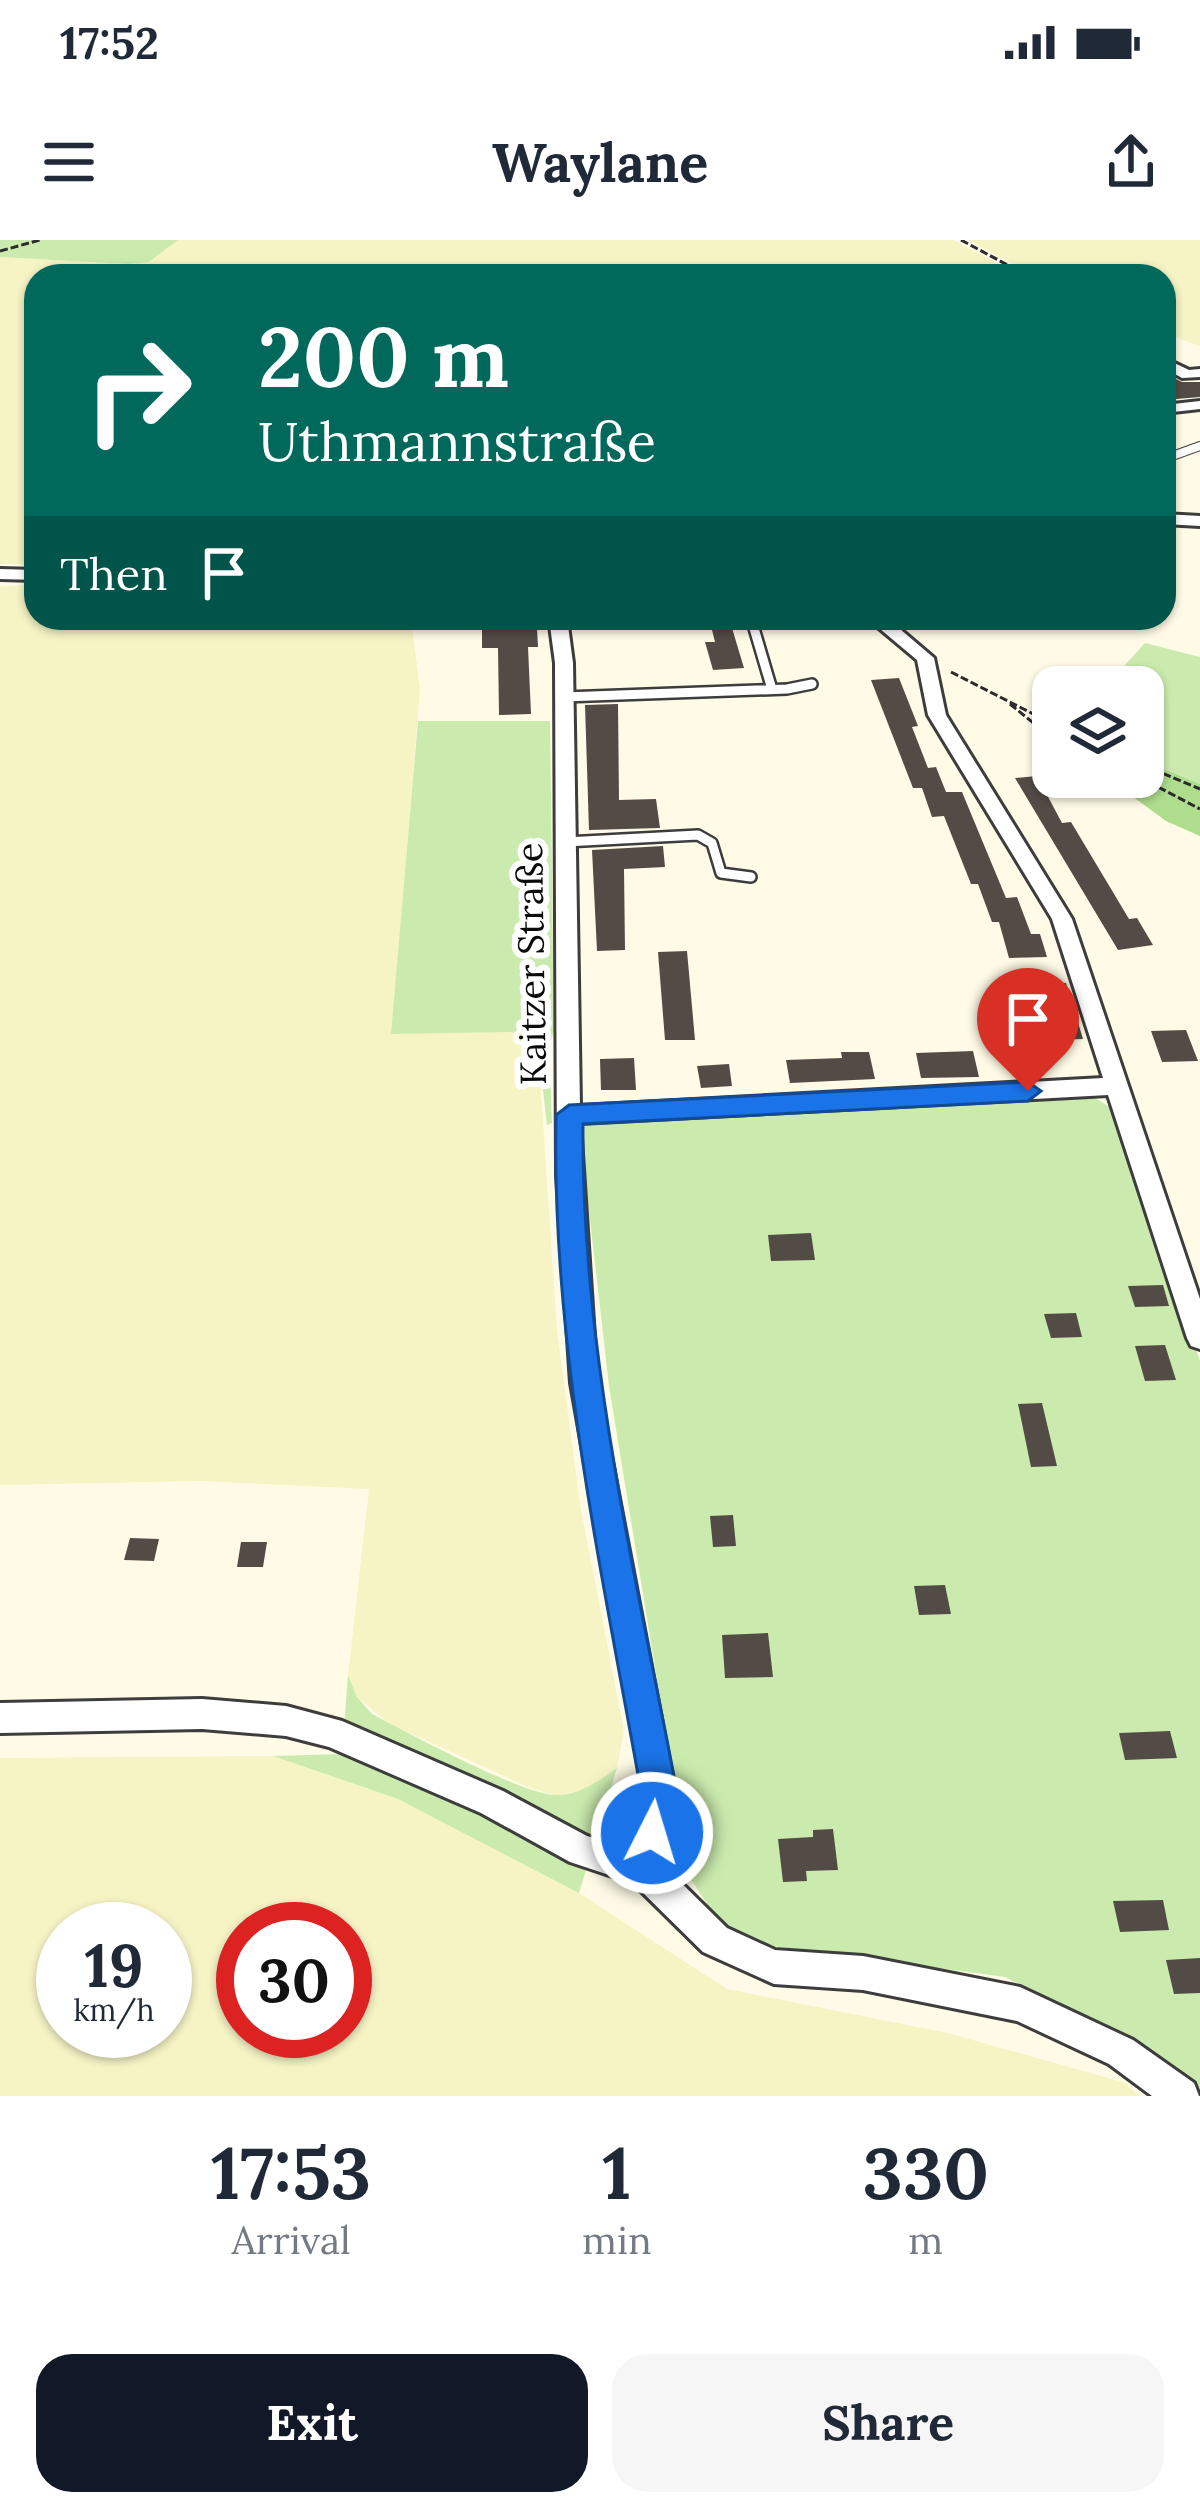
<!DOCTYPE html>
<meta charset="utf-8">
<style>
:root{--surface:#fff;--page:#f6f6f7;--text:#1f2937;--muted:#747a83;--accent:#111827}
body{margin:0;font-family:Lora,serif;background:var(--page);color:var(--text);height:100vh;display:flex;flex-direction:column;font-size:45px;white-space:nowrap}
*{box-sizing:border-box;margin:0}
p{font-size:39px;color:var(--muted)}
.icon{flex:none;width:66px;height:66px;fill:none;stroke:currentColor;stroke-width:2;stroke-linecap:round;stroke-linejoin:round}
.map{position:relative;height:1856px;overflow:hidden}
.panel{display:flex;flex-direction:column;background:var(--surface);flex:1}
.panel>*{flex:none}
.guide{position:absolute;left:24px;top:24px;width:1152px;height:366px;border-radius:36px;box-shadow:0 3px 9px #0004;background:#00695c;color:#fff;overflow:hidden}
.controls{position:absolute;left:1032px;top:426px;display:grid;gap:24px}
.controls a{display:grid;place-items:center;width:132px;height:132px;border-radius:24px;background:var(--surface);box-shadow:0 3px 9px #0004;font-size:60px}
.speed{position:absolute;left:36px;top:1662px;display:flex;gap:24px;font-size:60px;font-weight:700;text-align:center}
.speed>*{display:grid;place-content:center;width:156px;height:156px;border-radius:50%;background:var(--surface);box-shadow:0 3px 9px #0004;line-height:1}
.speed small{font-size:30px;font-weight:400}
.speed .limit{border:18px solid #d22;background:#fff;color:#111}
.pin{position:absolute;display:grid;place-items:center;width:102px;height:102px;color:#fff;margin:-123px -51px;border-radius:50% 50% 50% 0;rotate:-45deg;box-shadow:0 0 12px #0007}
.pin .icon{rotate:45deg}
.me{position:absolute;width:132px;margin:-66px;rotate:5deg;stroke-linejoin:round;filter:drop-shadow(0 0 9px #0008)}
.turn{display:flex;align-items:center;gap:42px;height:252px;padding:0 36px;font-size:54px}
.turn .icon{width:156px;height:156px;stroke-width:2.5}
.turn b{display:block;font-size:84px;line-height:102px}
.then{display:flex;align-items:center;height:114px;padding:0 36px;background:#0003;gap:24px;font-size:45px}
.eta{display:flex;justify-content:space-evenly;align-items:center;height:204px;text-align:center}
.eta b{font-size:72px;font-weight:700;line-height:84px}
.primary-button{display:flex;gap:24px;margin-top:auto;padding:24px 36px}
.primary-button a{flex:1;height:138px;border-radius:36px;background:var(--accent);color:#fff;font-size:48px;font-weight:700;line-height:138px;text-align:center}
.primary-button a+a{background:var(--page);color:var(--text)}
.status{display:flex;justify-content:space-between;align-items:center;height:84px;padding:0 60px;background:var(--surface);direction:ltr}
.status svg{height:33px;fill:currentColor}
header{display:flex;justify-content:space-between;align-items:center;height:156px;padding:0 36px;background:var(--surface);font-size:54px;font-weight:700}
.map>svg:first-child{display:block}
.farmland{fill:#f6f4c5;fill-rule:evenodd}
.green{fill:#cbebae}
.forest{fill:#addd8d}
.building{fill:#534b45}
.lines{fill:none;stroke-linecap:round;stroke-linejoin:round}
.lane-far1-casing{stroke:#3d3d3d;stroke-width:10}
.lane-casing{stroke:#3d3d3d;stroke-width:14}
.street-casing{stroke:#3d3d3d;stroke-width:6}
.path{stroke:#2c2c2c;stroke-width:3;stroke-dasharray:8 3;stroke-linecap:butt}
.lane-far1{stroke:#fff;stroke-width:8}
.lane{stroke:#fff;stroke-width:9}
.street{fill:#fff;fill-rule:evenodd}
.route{fill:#1a73e8;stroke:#114b97;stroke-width:3}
.labels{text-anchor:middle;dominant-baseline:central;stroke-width:12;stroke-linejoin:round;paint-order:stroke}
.street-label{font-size:36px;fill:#0a0a0a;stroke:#fff}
</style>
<div class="status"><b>17:52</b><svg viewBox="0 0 49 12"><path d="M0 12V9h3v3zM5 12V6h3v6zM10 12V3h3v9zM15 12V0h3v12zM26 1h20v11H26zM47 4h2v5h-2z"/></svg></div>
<header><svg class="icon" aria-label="menu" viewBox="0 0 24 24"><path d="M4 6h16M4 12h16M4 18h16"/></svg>Waylane<svg class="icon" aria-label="share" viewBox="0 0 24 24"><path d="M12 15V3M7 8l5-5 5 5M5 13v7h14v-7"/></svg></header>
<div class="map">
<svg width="1200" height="1856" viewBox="0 0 1200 1856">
<rect width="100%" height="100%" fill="#fffbe6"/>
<!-- farmland -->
<path class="farmland" d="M 178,0 L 953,0 L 1021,36 L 36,36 L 36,324 L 0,324 L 0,17 L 129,24 L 150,22 Z
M 968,0 L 1200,0 L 1200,106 L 1164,93 L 1164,36 L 1035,36 Z
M 36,345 L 36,378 L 411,378 L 420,449 L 392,793 L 512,792 L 530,798 L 538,807 L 557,1090 L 580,1264 L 624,1491 L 617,1528 L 587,1549 L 556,1556 L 528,1547 L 390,1484 L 357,1457 L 348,1435 L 369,1249 L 201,1241 L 0,1245 L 0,346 Z
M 273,1516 L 398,1559 L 475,1596 L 579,1653 L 727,1749 L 948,1793 L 1126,1843 L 1139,1856 L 0,1856 L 0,1518 ZM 63,1689 L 165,1689 L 165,1791 L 63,1791 ZM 243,1689 L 345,1689 L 345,1791 L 243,1791 Z"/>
<!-- green -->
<path class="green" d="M 0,0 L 178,0 L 149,22 L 129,24 L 0,17 Z
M 1145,403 L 1200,417 L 1200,544 L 1143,520 L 1143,447 L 1105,447 Z
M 418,481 L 550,481 L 554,791 L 549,807 L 552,883 L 547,885 L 538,807 L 530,798 L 512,792 L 391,794 Z
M 1092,856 L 1116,871 L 1200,1121 L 1200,1852 L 1162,1817 L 1005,1737 L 758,1704 L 716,1678 L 689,1636 L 609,1146 L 580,892 L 587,884 Z
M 348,1435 L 357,1457 L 372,1474 C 407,1492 525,1557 559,1555 C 582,1554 599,1540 617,1528 L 579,1653 L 398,1559 L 273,1516 L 342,1514 Z"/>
<!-- forest -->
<path class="forest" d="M 1143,520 L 1200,544 L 1200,596 L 1166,581 L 1106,537 L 1143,537 Z"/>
<!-- building -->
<path class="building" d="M 1164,133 L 1182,142 L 1200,142 L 1200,157 L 1164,160 Z
M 709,378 L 729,378 L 744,428 L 713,430 L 705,402 L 715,402 Z
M 537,388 L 538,407 L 528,407 L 531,474 L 499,475 L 498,408 L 482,408 L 482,389 Z
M 899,438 L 918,486 L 912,487 L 928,528 L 936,527 L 946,552 L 962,552 L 1006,658 L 1017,657 L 1031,694 L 1040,694 L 1047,717 L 1009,718 L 999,682 L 992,682 L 978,644 L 971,644 L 944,576 L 932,577 L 922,548 L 913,548 L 871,440 Z
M 618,464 L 619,560 L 656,559 L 660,588 L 589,590 L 585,465 Z
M 1037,536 L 1062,583 L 1071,582 L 1129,679 L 1137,678 L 1153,705 L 1118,710 L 1015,538 Z
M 663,606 L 665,627 L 624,629 L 625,710 L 597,711 L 592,610 Z
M 687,711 L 695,800 L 665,800 L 658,712 Z
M 1066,743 L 1083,799 L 1053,800 L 1037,744 Z
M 1186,790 L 1198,821 L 1162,822 L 1151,791 Z
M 973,811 L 979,837 L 921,838 L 916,813 Z
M 841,812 L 869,812 L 875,839 L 790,843 L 786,820 L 842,818 Z
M 634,818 L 636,850 L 601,850 L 600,819 Z
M 729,824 L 732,846 L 701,848 L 697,826 Z
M 811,993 L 815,1020 L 771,1021 L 768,995 Z
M 1163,1045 L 1169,1066 L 1135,1067 L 1128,1046 Z
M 1076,1073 L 1082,1097 L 1051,1098 L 1044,1074 Z
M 1165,1105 L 1176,1140 L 1145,1141 L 1135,1106 Z
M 1042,1163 L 1057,1226 L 1031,1227 L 1018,1164 Z
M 733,1275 L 736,1306 L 713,1307 L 710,1276 Z
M 130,1298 L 159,1299 L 154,1321 L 124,1320 Z
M 241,1302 L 267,1302 L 263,1327 L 237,1327 Z
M 945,1345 L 951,1374 L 919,1375 L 914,1346 Z
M 768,1393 L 773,1437 L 725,1438 L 722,1395 Z
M 1170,1491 L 1177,1518 L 1125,1520 L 1119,1493 Z
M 833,1589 L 838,1630 L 806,1631 L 807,1641 L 783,1642 L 778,1599 L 813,1597 L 813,1590 Z
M 1163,1660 L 1169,1690 L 1120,1692 L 1113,1661 Z
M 1200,1718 L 1200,1753 L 1174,1754 L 1166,1720 Z"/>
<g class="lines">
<!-- lane-far1 casing -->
<g class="lane-far1-casing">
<path id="lane-far1" d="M 1164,219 L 1200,206"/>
</g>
<!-- lane casing -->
<g class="lane-casing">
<path id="lane" d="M 751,378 L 771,446
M 564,457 L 787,449 L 812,444
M 565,602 L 698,595 L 712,603 L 721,633 L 751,637"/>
</g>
<!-- street casing -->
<g class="street-casing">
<path id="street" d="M 1164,118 L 1189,130 L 1200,129 L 1200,137 L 1182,138 L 1164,128 Z
M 1200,161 L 1200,169 L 1164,173 L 1164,165 Z
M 1164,274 L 1200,276 L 1200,286 L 1164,284 Z
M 0,329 L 36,330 L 36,340 L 0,339 Z
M 549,378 L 567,378 L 573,423 L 580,866 L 1103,838 L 1052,679 L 928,475 L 917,420 L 867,378 L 887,378 L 934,418 L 946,475 L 1072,679 L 1200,1059 L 1200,1109 L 1191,1106 L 1187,1098 L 1108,855 L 580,883 L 597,1143 L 676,1557 L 661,1623 L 727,1688 L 775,1710 L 863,1716 L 1020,1747 L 1133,1800 L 1194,1843 L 1199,1856 L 1152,1856 L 1109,1824 L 1017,1781 L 863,1750 L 774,1744 L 703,1712 L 633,1643 L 570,1622 L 481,1573 L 329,1507 L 286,1496 L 202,1489 L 0,1493 L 0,1463 L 202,1459 L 286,1466 L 342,1481 L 503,1551 L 587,1596 L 631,1609 L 644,1557 L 571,1143 L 557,935 L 555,423 Z"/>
</g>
<!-- path -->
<path class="path" d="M 961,0 L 1028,36
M 0,11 L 40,0
M 951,432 L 1053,484
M 1010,464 L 1053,499
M 1143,525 L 1200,549
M 1139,537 L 1200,569"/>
<!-- lane-far1 -->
<use href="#lane-far1" class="lane-far1"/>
<!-- lane -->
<use href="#lane" class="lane"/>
<!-- street -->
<use href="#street" class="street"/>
</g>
<!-- route -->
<path class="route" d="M 1028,842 L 1041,851 L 1028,861 L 583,884 C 581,1112 636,1335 678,1557 L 665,1606 L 652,1612 L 639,1606 L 633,1593 L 642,1557 C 602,1331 551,1106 556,875 L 569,865 Z"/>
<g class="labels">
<!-- street labels -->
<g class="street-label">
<text transform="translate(531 724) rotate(-91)">Kaitzer Straße</text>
</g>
</g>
</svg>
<div class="controls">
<a><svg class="icon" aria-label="layers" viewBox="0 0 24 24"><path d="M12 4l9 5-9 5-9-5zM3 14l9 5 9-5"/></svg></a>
</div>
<div class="speed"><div>19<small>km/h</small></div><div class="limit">30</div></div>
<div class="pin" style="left:1028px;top:851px;background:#d93025"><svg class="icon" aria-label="arrive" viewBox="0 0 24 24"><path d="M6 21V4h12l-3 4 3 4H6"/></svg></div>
<svg class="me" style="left:652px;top:1593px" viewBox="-20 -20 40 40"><circle r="17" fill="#1a73e8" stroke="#fff" stroke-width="3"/><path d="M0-11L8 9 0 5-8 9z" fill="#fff"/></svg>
<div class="guide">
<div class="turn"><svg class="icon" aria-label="right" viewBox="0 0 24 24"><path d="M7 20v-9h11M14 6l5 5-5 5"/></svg><div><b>200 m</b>Uthmannstraße</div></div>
<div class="then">Then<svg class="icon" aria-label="arrive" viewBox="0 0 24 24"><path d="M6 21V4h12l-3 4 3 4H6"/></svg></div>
</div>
</div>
<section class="panel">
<div class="eta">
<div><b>17:53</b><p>Arrival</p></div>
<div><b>1</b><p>min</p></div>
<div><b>330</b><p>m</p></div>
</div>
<div class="primary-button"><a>Exit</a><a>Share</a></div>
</section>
